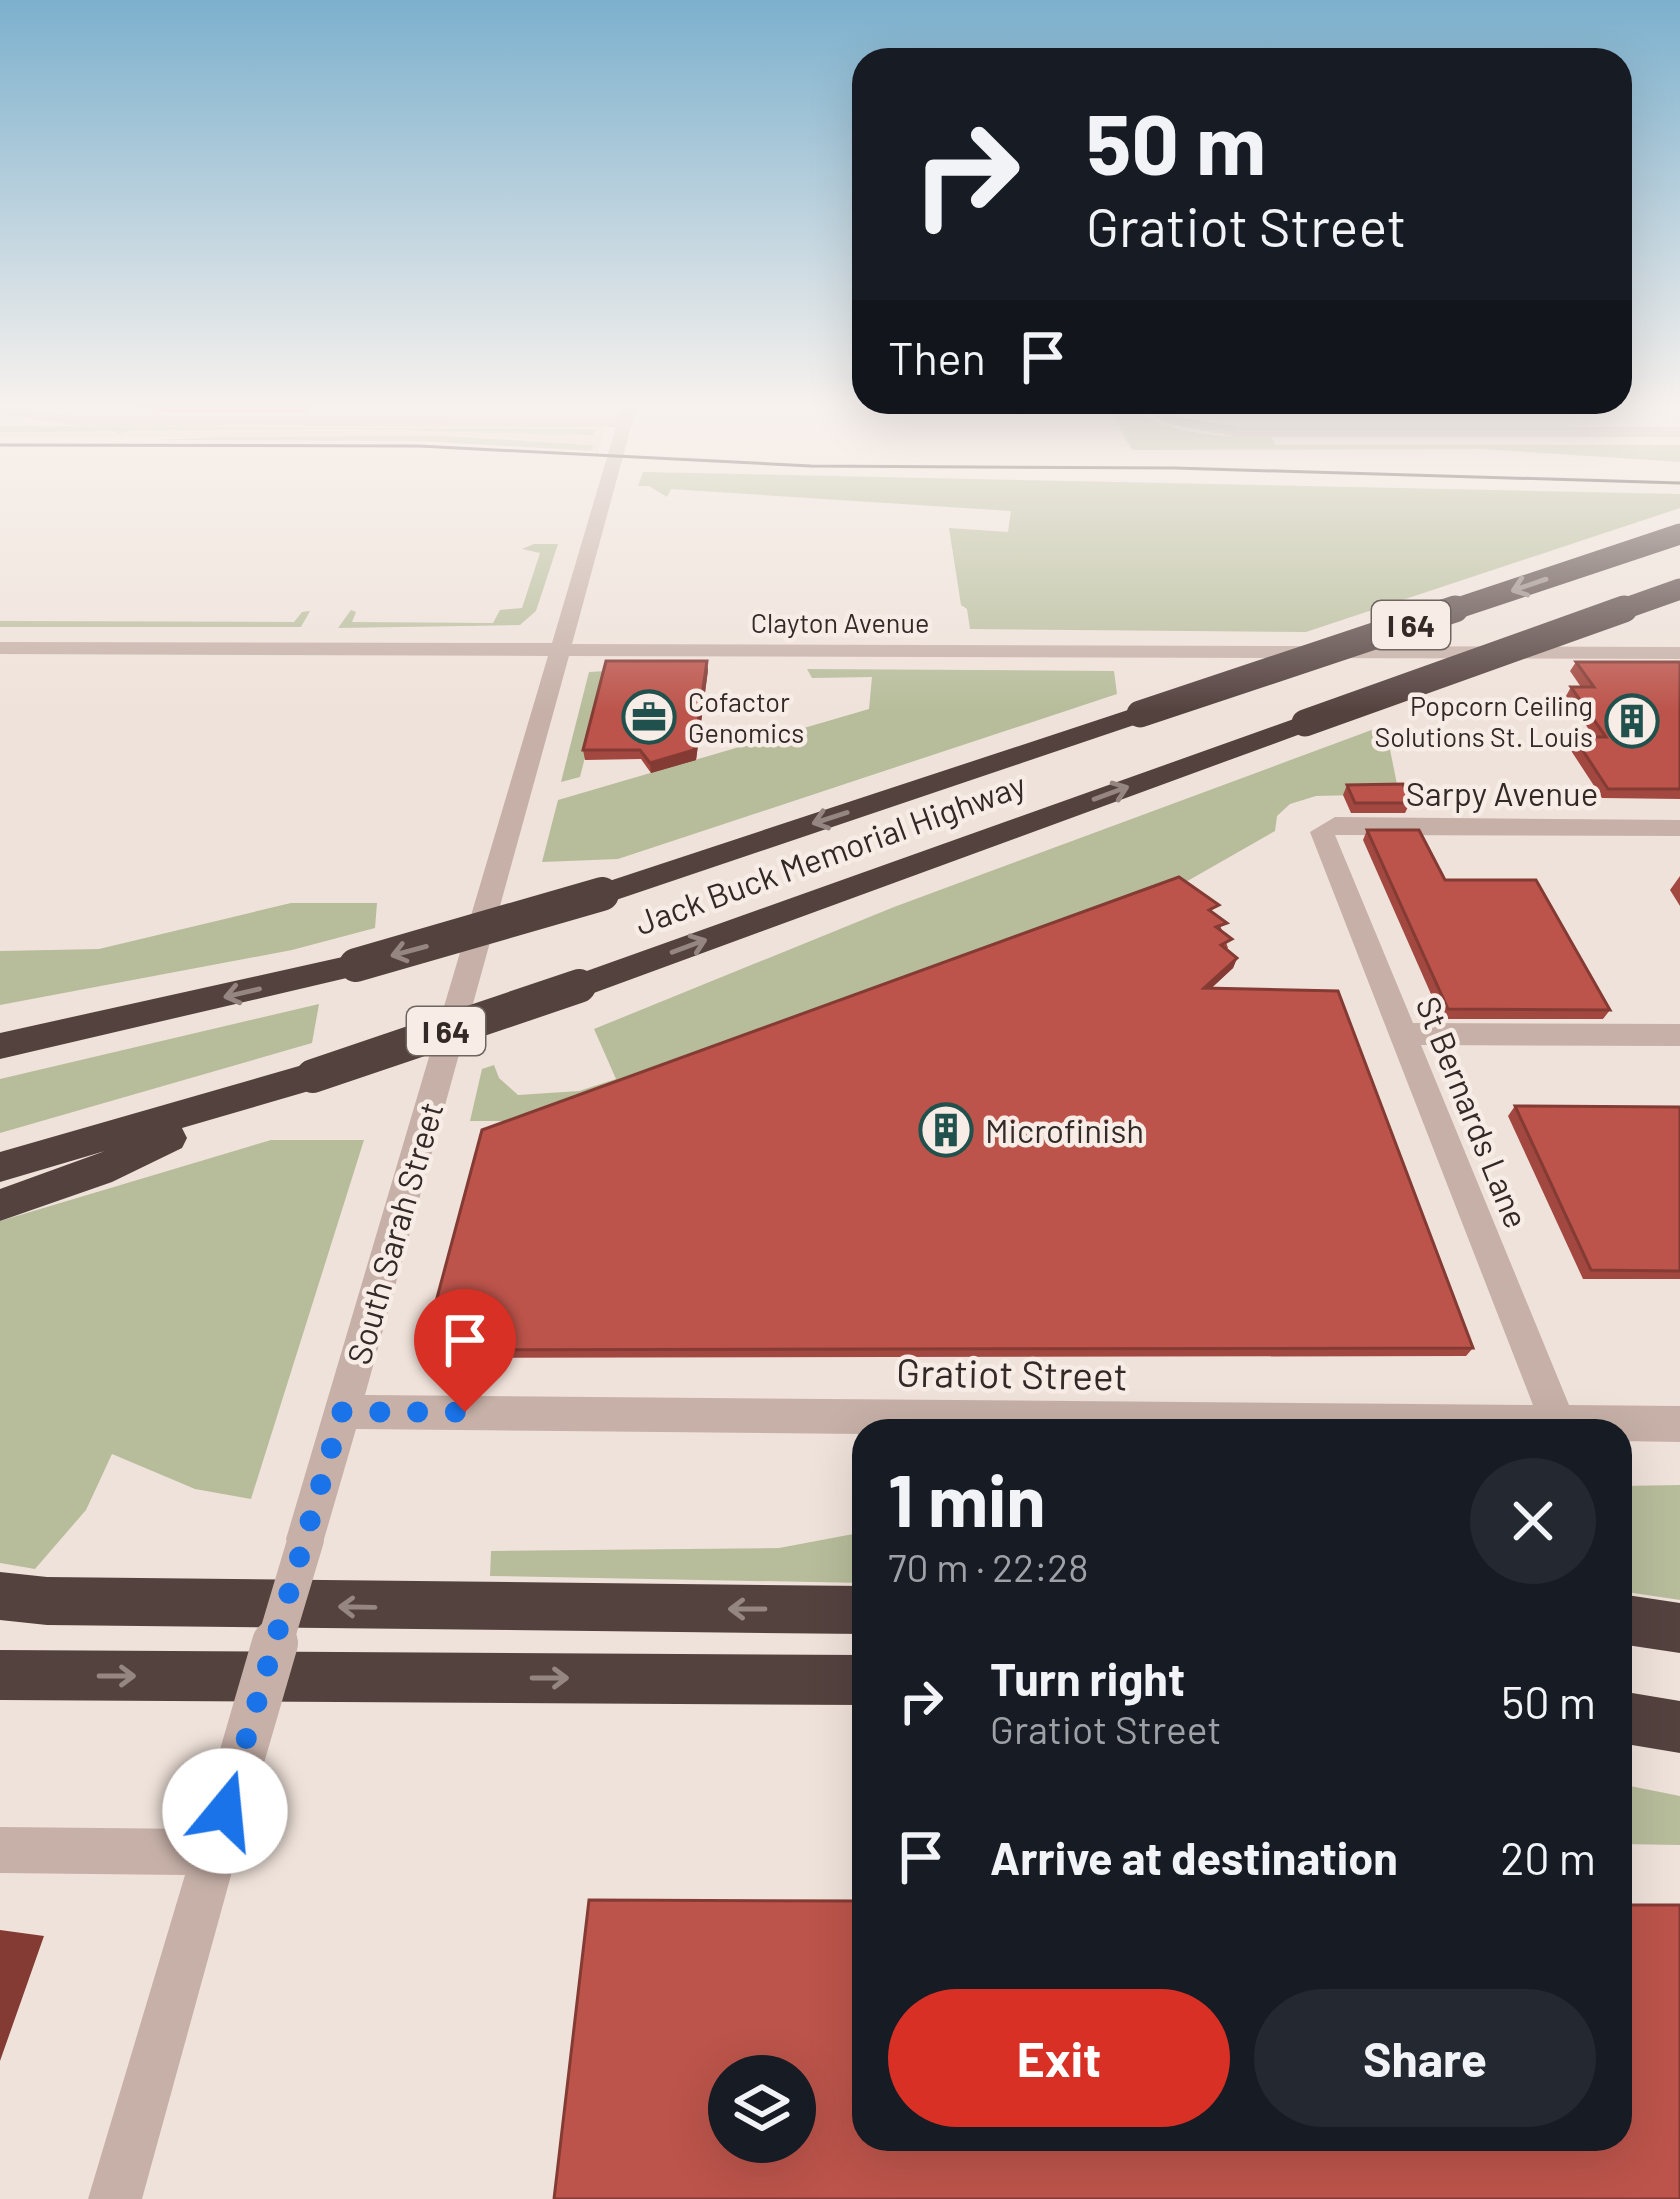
<!DOCTYPE html>
<meta charset="utf-8">
<style>
:root{--surface:#171b24;--page:#242831;--text:#f1f3f6;--muted:#9ea1a6;--accent:#d93025}
body{margin:0;font-family:Barlow,sans-serif;background:var(--page);color:var(--text);height:100vh;display:flex;flex-direction:column;font-size:45px;white-space:nowrap}
*{box-sizing:border-box;margin:0}
p{font-size:39px;color:var(--muted)}
.icon{flex:none;width:66px;height:66px;fill:none;stroke:currentColor;stroke-width:2;stroke-linecap:round;stroke-linejoin:round}
.map{position:relative;flex:1;overflow:hidden}
.drawer{position:absolute;left:852px;top:1419px;width:780px;height:732px;display:flex;flex-direction:column;background:var(--surface);border-radius:36px;box-shadow:0 12px 48px #0002}
.drawer>*{flex:none}
.top-card{position:absolute;left:852px;top:48px;width:780px;height:366px;border-radius:36px;box-shadow:0 12px 48px #0002;background:#171b24;color:var(--text);overflow:hidden}
.buttons{position:absolute;left:708px;top:2055px;display:grid;gap:24px}
.buttons a{display:grid;place-items:center;width:108px;height:108px;border-radius:50%;background:var(--surface);box-shadow:0 12px 48px #0002;font-size:60px}
.pin{position:absolute;display:grid;place-items:center;width:102px;height:102px;color:#fff;margin:-123px -51px;border-radius:50% 50% 50% 0;rotate:-45deg;box-shadow:0 0 12px #0007}
.pin .icon{rotate:45deg}
.me{position:absolute;width:132px;margin:-66px;rotate:17deg;stroke-linejoin:round;filter:drop-shadow(0 0 9px #0008)}
.turn{display:flex;align-items:center;gap:42px;height:252px;padding:0 36px;font-size:54px}
.turn .icon{width:156px;height:156px;stroke-width:2.5}
.turn b{display:block;font-size:84px;line-height:102px}
.then{display:flex;align-items:center;height:114px;padding:0 36px;background:#0003;gap:24px;font-size:45px}
.round{display:grid;place-items:center;flex:none;width:126px;height:126px;border-radius:63px;background:var(--page)}
.head{display:flex;align-items:center;justify-content:space-between;height:204px;padding:0 36px}
h1{font-size:72px;font-weight:700;line-height:90px}
.primary-button{display:flex;gap:24px;margin-top:auto;padding:24px 36px}
.primary-button a{flex:1;height:138px;border-radius:72px;background:var(--accent);color:#fff;font-size:48px;font-weight:700;line-height:138px;text-align:center}
.primary-button a+a{background:var(--page);color:var(--text)}
ul{padding:0;list-style:none}
li{display:flex;align-items:center;gap:36px;height:156px;padding:0 36px}
li div{flex:1}
li b{display:block;font-size:45px}
li em{font-style:normal}
.map>svg:first-child{display:block}
.green{fill:#b7bd9b}
.plaza{fill:#e6d0c2}
.lines{fill:none;stroke-linecap:round;stroke-linejoin:round}
.minor{fill:#c6b0a7;fill-rule:evenodd}
.highway{fill:#54423f;fill-rule:evenodd}
.tram{stroke:#332927;stroke-width:3}
.minor-bridge-far1{stroke:#c6b0a7;stroke-width:36}
.minor-bridge{stroke:#c6b0a7;stroke-width:46}
.highway-bridge-far2{stroke:#54423f;stroke-width:21}
.highway-bridge-far1{stroke:#54423f;stroke-width:27}
.highway-bridge{stroke:#54423f;stroke-width:34}
.wall{fill:#a24840}
.shaded-wall{fill:#843b34}
.building{fill:#bc544b;stroke:#843b34;stroke-width:3;fill-rule:evenodd}
.oneway{stroke:#958682}
.route{stroke:#1a73e8;stroke-width:21;stroke-dasharray:0 37.8}
.labels{text-anchor:middle;dominant-baseline:central;stroke-width:9;stroke-linejoin:round;paint-order:stroke}
.far-street-label{font-size:27px;fill:#332927;stroke:#f7ede6}
.far-poi-label{font-size:27px;fill:#332927;stroke:#f7ede6;text-anchor:start}
.shield{fill:#f7ede6;stroke:#6e6460;stroke-width:3}
.shield-label{font-size:30px;font-weight:bold;fill:#332927}
.street-label{font-size:33px;fill:#332927;stroke:#f7ede6}
.poi-label{font-size:33px;fill:#332927;stroke:#f7ede6;text-anchor:start}
.near-street-label{font-size:39px;fill:#332927;stroke:#f7ede6}
</style>
<div class="map">
<svg width="1680" height="2199" viewBox="0 0 1680 2199">
<rect width="100%" height="100%" fill="#efe2da"/>
<!-- green -->
<path class="green" d="M 1107,405 C 1132,405 1147,420 1171,427 C 1204,437 1237,437 1271,437 L 1275,445 L 1680,445 L 1680,462 L 1483,449 L 1132,450 Z
M 0,426 L 596,429 L 594,435 L 583,435 L 342,429 L 174,434 L 175,430 L 114,435 L 0,432 Z
M 286,434 L 429,435 L 594,445 L 592,451 L 423,441 L 156,440 Z
M 643,472 L 1680,494 L 1680,508 L 1306,632 L 970,629 L 967,609 L 961,605 L 949,528 L 1008,532 L 1011,511 L 671,489 L 667,497 L 649,486 L 638,486 Z
M 534,544 L 558,544 L 536,611 L 520,625 L 338,628 L 351,610 L 356,612 L 352,622 L 493,623 L 500,610 L 522,608 L 540,553 L 522,549 Z
M 310,611 L 301,627 L 0,627 L 0,621 L 294,622 L 302,612 Z
M 807,669 L 1114,671 L 1117,694 L 618,859 L 542,862 L 558,800 L 869,709 L 872,677 L 812,678 Z
M 607,671 L 580,777 L 561,782 L 589,672 Z
M 1385,725 L 1399,794 L 1316,796 L 1290,804 L 1277,816 L 1275,831 L 1177,887 L 535,1121 L 470,1121 L 482,1069 L 494,1065 L 499,1078 L 518,1095 L 579,1091 L 616,1079 L 594,1029 L 894,907 Z
M 291,903 L 377,903 L 375,928 L 292,950 L 0,1005 L 0,951 L 99,949 Z
M 319,1004 L 312,1043 L 0,1133 L 0,1079 Z
M 271,1140 L 364,1140 L 251,1499 L 195,1489 L 112,1454 L 86,1510 L 35,1569 L 0,1563 L 0,1221 Z
M 1680,1485 L 1680,1600 L 1620,1591 L 1620,1486 Z
M 864,1532 L 864,1583 L 490,1576 L 491,1551 L 779,1548 Z
M 1620,1784 L 1680,1796 L 1680,1845 L 1620,1844 Z"/>
<!-- plaza -->
<path class="plaza" d="M 597,426 L 606,428 L 598,452 L 592,451 L 593,445 L 478,436 L 0,438 L 0,432 L 118,431 L 116,435 L 126,431 L 342,429 L 583,435 L 594,435 Z"/>
<g class="lines">
<!-- minor -->
<path class="minor" d="M 0,405 L 78,416 L 619,417 L 623,405 L 637,405 L 572,644 L 1680,647 L 1680,659 L 569,656 L 365,1395 L 1533,1405 L 1310,832 L 1335,817 L 1680,820 L 1680,836 L 1335,835 L 1413,1023 L 1680,1024 L 1680,1046 L 1421,1045 L 1569,1405 L 1680,1406 L 1680,1442 L 1620,1441 L 1620,1431 L 864,1434 L 356,1429 L 320,1553 L 306,1559 L 292,1553 L 286,1539 L 548,656 L 0,654 L 0,642 L 552,643 L 616,427 L 78,426 L 0,414 Z
M 1137,405 L 1156,405 L 1178,417 L 1239,427 L 1680,427 L 1680,437 L 1239,437 L 1168,424 Z
M 238,1748 L 254,1754 L 260,1770 L 142,2199 L 88,2199 L 185,1875 L 0,1873 L 0,1827 L 198,1829 L 222,1754 Z"/>
<!-- highway -->
<path class="highway" d="M 1140,706 L 1153,714 L 1149,720 L 613,901 L 602,904 L 587,894 L 591,887 Z
M 1305,715 L 1314,717 L 1318,723 L 1314,729 L 591,994 L 567,994 L 562,986 L 567,978 Z
M 356,954 L 368,957 L 372,965 L 368,973 L 0,1059 L 0,1033 Z
M 313,1062 L 326,1066 L 331,1076 L 326,1086 L 182,1128 L 187,1138 L 182,1148 L 112,1182 L 0,1221 L 0,1189 L 105,1151 L 0,1182 L 0,1152 Z
M 0,1572 L 47,1577 L 864,1586 L 864,1634 L 47,1625 L 0,1620 Z
M 1620,1594 L 1680,1603 L 1680,1653 L 1620,1644 Z
M 0,1650 L 864,1655 L 864,1705 L 0,1700 Z
M 1620,1691 L 1680,1701 L 1680,1753 L 1620,1743 Z"/>
<!-- tram -->
<path class="tram" d="M 0,445 L 419,446 L 811,466 L 1175,468 L 1680,483"/>
<!-- minor-bridge-far1 -->
<path class="minor-bridge-far1" d="M 274,1646 L 306,1539"/>
<!-- minor-bridge -->
<path class="minor-bridge" d="M 238,1770 L 275,1643"/>
<!-- highway-bridge-far2 -->
<path class="highway-bridge-far2" d="M 1446,612 L 1680,534
M 1615,612 L 1680,589"/>
<!-- highway-bridge-far1 -->
<path class="highway-bridge-far1" d="M 1140,714 L 1455,609
M 1305,723 L 1624,609"/>
<!-- highway-bridge -->
<path class="highway-bridge" d="M 356,965 L 602,894
M 313,1076 L 579,986"/>
</g>
<!-- wall -->
<path class="wall" d="M 113,405 L 312,405 L 306,412 L 169,412 Z
M 993,405 L 1045,405 L 1019,415 Z
M 1576,662 L 1680,662 L 1680,799 L 1602,798 L 1568,746 L 1574,737 L 1594,737 L 1566,696 L 1571,687 L 1581,687 L 1570,671 Z
M 708,670 L 696,760 L 651,773 L 641,759 L 585,760 L 583,750 Z
M 1347,785 L 1410,803 L 1405,813 L 1351,813 L 1343,795 Z
M 1367,830 L 1445,880 L 1610,1010 L 1603,1019 L 1442,1019 L 1363,840 Z
M 1680,876 L 1680,906 L 1670,890 Z
M 1216,915 L 1223,933 L 1228,948 L 1226,949 L 1237,958 L 1233,968 L 1211,988 L 1473,1348 L 1466,1356 L 428,1358 L 423,1350 Z
M 1515,1106 L 1680,1107 L 1680,1279 L 1583,1279 L 1508,1116 Z"/>
<!-- shaded-wall -->
<path class="shaded-wall" d="M 1020,405 L 1045,405 L 1019,415 Z
M 707,661 L 708,670 L 696,760 L 651,773 L 650,763 Z
M 1237,958 L 1233,968 L 1201,998 L 1204,988 Z
M 0,1930 L 44,1936 L 0,2061 Z"/>
<!-- building -->
<path class="building" d="M 606,661 L 707,661 L 694,750 L 650,763 L 640,750 L 583,750 Z
M 1576,662 L 1680,662 L 1680,789 L 1608,789 L 1574,737 L 1606,737 L 1571,687 L 1594,687 Z
M 1403,784 L 1410,803 L 1355,803 L 1347,785 Z
M 1367,830 L 1419,830 L 1445,880 L 1536,880 L 1610,1010 L 1448,1009 Z
M 1179,877 L 1219,905 L 1209,910 L 1227,923 L 1216,927 L 1232,939 L 1221,945 L 1237,958 L 1204,988 L 1338,991 L 1473,1348 L 423,1350 L 482,1130 Z
M 1515,1106 L 1680,1107 L 1680,1271 L 1591,1270 Z
M 589,1900 L 864,1901 L 864,2139 L 1620,2139 L 1620,1905 L 1680,1905 L 1680,2199 L 554,2199 ZM 729,2076 L 795,2076 L 795,2142 L 729,2142 Z"/>
<!-- one-way arrows -->
<defs><path id="oneway-shaft" d="M-6 0H5M1.5-3L5.5 0L1.5 3" fill="none" stroke-width="1.6" stroke-linecap="round" stroke-linejoin="round" transform="scale(3)"/></defs>
<g class="oneway">
<use href="#oneway-shaft" transform="translate(1529 585) rotate(161)"/>
<use href="#oneway-shaft" transform="translate(1111 793) rotate(-20)"/>
<use href="#oneway-shaft" transform="translate(830 818) rotate(162)"/>
<use href="#oneway-shaft" transform="translate(689 946) rotate(-20)"/>
<use href="#oneway-shaft" transform="translate(409 951) rotate(165)"/>
<use href="#oneway-shaft" transform="translate(242 993) rotate(167)"/>
<use href="#oneway-shaft" transform="translate(357 1607) rotate(-179)"/>
<use href="#oneway-shaft" transform="translate(747 1609) rotate(-180)"/>
<use href="#oneway-shaft" transform="translate(117 1676)"/>
<use href="#oneway-shaft" transform="translate(550 1678)"/>
</g>
<!-- sky -->
<linearGradient id="sky" x2="0" y2="1"><stop stop-color="#7cb0cd"/><stop offset="0.57" stop-color="#f8f2ee"/><stop offset="1" stop-color="#f8f2ee" stop-opacity="0"/></linearGradient>
<rect width="1680" height="712" fill="url(#sky)"/>
<g class="lines">
<!-- route -->
<path class="route" d="M 225,1811 L 342,1412 L 465,1412"/>
</g>
<!-- icons -->
<defs>
<g id="office-ring" transform="scale(2.7)"><circle r="9.5" fill="#f7ede6" stroke="#20514d" stroke-width="1.5"/><path d="M-6-3h4V-5.5h4V-3h4V5H-6ZM-1-4.5V-3h2v-1.5ZM-6 0V1H6V0Z" fill="#20514d"/></g>
<g id="building-ring" transform="scale(2.7)"><circle r="9.5" fill="#f7ede6" stroke="#20514d" stroke-width="1.5"/><path d="M-4-6H4V6H1V3H-1V6H-4ZM-2.5-4.3h1.7v1.8h-1.7ZM.8-4.3h1.7v1.8H.8ZM-2.5-1h1.7V.8h-1.7ZM.8-1h1.7V.8H.8Z" fill="#20514d"/></g>
</defs>
<g fill-rule="evenodd">
<use href="#office-ring" x="649" y="717"/>
<use href="#building-ring" x="1632" y="721"/>
<use href="#building-ring" x="946" y="1130"/>
</g>
<g class="labels">
<!-- far-street labels -->
<g class="far-street-label">
<text x="840" y="622">Clayton Avenue</text>
</g>
<!-- far-poi labels -->
<g class="far-poi-label">
<text x="688" y="701">Cofactor<tspan x="688" dy="31">Genomics</tspan></text>
<text x="1593" y="705" text-anchor="end">Popcorn Ceiling<tspan x="1593" dy="31">Solutions St. Louis</tspan></text>
</g>
<!-- shield labels -->
<g class="shield">
<rect x="1372" y="601" width="78" height="48" rx="9"/>
<rect x="407" y="1007" width="78" height="48" rx="9"/>
</g>
<g class="shield-label">
<text x="1411" y="625">I 64</text>
<text x="446" y="1031">I 64</text>
</g>
<!-- street labels -->
<g class="street-label">
<text x="1502" y="793">Sarpy Avenue</text>
<text transform="translate(830 853) rotate(-20)">Jack Buck Memorial Highway</text>
<text transform="translate(1473 1112) rotate(68)">St Bernards Lane</text>
<text transform="translate(394 1233) rotate(-74)">South Sarah Street</text>
</g>
<!-- poi labels -->
<g class="poi-label">
<text x="985" y="1130">Microfinish</text>
</g>
<!-- near-street labels -->
<g class="near-street-label">
<text transform="translate(1012 1373) rotate(1)">Gratiot Street</text>
</g>
</g>
</svg>
<div class="buttons">
<a><svg class="icon" aria-label="layers" viewBox="0 0 24 24"><path d="M12 4l9 5-9 5-9-5zM3 14l9 5 9-5"/></svg></a>
</div>
<div class="pin" style="left:465px;top:1412px;background:#d93025"><svg class="icon" aria-label="arrive" viewBox="0 0 24 24"><path d="M6 21V4h12l-3 4 3 4H6"/></svg></div>
<svg class="me" style="left:225px;top:1811px" viewBox="-20 -20 40 40"><circle r="19" fill="#fff"/><path d="M0-13L10 11 0 6-10 11z" fill="#1a73e8"/></svg>
<div class="top-card">
<div class="turn"><svg class="icon" aria-label="right" viewBox="0 0 24 24"><path d="M7 20v-9h11M14 6l5 5-5 5"/></svg><div><b>50 m</b>Gratiot Street</div></div>
<div class="then">Then<svg class="icon" aria-label="arrive" viewBox="0 0 24 24"><path d="M6 21V4h12l-3 4 3 4H6"/></svg></div>
</div>
<section class="drawer">
<div class="head"><div><h1>1 min</h1><p>70 m · 22:28</p></div><a class="round"><svg class="icon" aria-label="close" viewBox="0 0 24 24"><path d="M6 6l12 12M18 6L6 18"/></svg></a></div>
<ul>
<li><svg class="icon" aria-label="right" viewBox="0 0 24 24"><path d="M7 20v-9h11M14 6l5 5-5 5"/></svg><div><b>Turn right</b><p>Gratiot Street</p></div><em>50 m</em></li>
<li><svg class="icon" aria-label="arrive" viewBox="0 0 24 24"><path d="M6 21V4h12l-3 4 3 4H6"/></svg><div><b>Arrive at destination</b></div><em>20 m</em></li>
</ul>
<div class="primary-button"><a>Exit</a><a>Share</a></div>
</section>
</div>
